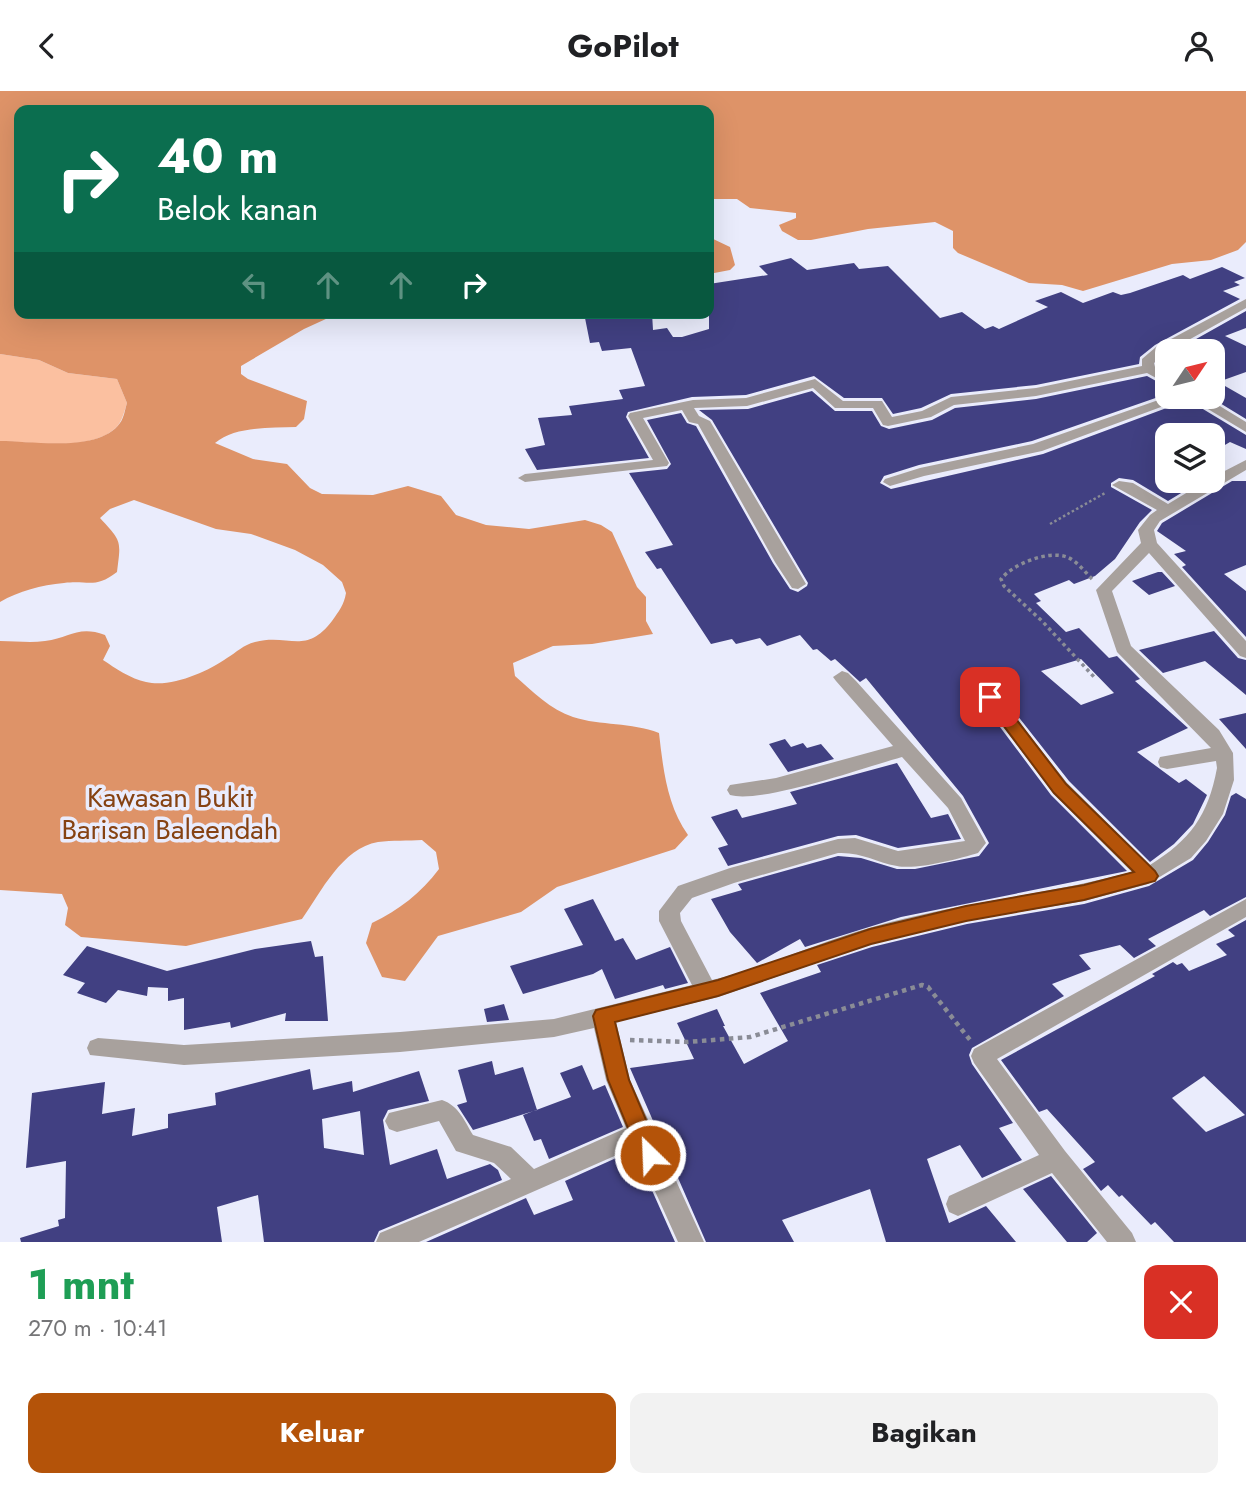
<!DOCTYPE html>
<html lang="id">
<meta charset="utf-8">
<style>
:root{--surface:#fff;--page:#f2f2f2;--text:#202124;--muted:#757577;--accent:#b45309}
body{margin:0;font-family:Jost,sans-serif;background:var(--page);color:var(--text);height:100vh;display:flex;flex-direction:column;font-size:26px;white-space:nowrap}
*{box-sizing:border-box;margin:0}
p{font-size:23px;color:var(--muted)}
.icon{flex:none;width:38px;height:38px;fill:none;stroke:currentColor;stroke-width:2;stroke-linecap:round;stroke-linejoin:round}
.map{position:relative;height:1151px;overflow:hidden}
.drawer{display:flex;flex-direction:column;background:var(--surface);flex:1}
.drawer>*{flex:none}
.hud{position:absolute;left:14px;top:14px;width:700px;height:214px;border-radius:14px;box-shadow:0 7px 28px #0002;background:#0b6e4f;color:#fff;overflow:hidden}
.needle{width:46px;rotate:55deg}
.buttons{position:absolute;left:1155px;top:248px;display:grid;gap:14px}
.buttons a{display:grid;place-items:center;width:70px;height:70px;border-radius:14px;background:var(--surface);box-shadow:0 7px 28px #0002;font-size:35px}
.pin{position:absolute;display:grid;place-items:center;width:60px;height:60px;color:#fff;margin:-30px;border-radius:14px;box-shadow:0 4px 10px #0006}
.me{position:absolute;width:77px;margin:-38px;rotate:336deg;stroke-linejoin:round;filter:drop-shadow(0 0 5px #0008)}
.turn{display:flex;align-items:center;gap:24px;height:147px;padding:0 28px;font-size:32px}
.turn .icon{width:91px;height:91px;stroke-width:2.5}
.turn b{display:block;font-size:49px;line-height:60px}
.lanes{display:flex;align-items:center;height:66px;padding:0 28px;background:#0003;justify-content:center;gap:35px;direction:ltr}
.lanes .off{opacity:.35}
.round{display:grid;place-items:center;flex:none;width:74px;height:74px;border-radius:14px;background:var(--page)}
.summary{display:flex;align-items:center;justify-content:space-between;height:119px;padding:0 28px}
h1{font-size:42px;font-weight:700;line-height:52px;color:#1e9e55}
.action{display:flex;gap:14px;margin-top:auto;padding:14px 28px}
.action a{flex:1;height:80px;border-radius:14px;background:var(--accent);color:#fff;font-size:28px;font-weight:700;line-height:80px;text-align:center}
.action a+a{background:var(--page);color:var(--text)}
header{display:flex;justify-content:space-between;align-items:center;height:91px;padding:0 28px;background:var(--surface);font-size:32px;font-weight:700}
.map>svg:first-child{display:block}
.green{fill:#fbc0a0}
.forest{fill:#de9368}
.building{fill:#414082;fill-rule:evenodd}
.lines{fill:none;stroke-linecap:round;stroke-linejoin:round}
.path-far2{stroke:#8a8c96;stroke-width:2.5;stroke-dasharray:2.5 2.5;stroke-linecap:butt}
.path-far1{stroke:#8a8c96;stroke-width:3.5;stroke-dasharray:3.5 3.5;stroke-linecap:butt}
.path{stroke:#8a8c96;stroke-width:4.5;stroke-dasharray:4.5 4.5;stroke-linecap:butt}
.minor{fill:#a8a19d;fill-rule:evenodd}
.route{fill:#b45309;stroke:#753606;stroke-width:2}
.labels{text-anchor:middle;dominant-baseline:central;stroke-width:7;stroke-linejoin:round;paint-order:stroke}
.park-label{font-size:28px;fill:#864212;stroke:#eaecfc}
</style>
<header><svg class="icon" aria-label="back" viewBox="0 0 24 24"><path d="M15 5l-7 7 7 7"/></svg>GoPilot<svg class="icon" aria-label="person" viewBox="0 0 24 24"><circle cx="12" cy="8" r="4"/><path d="M4 21q1-7 8-7t8 7"/></svg></header>
<div class="map">
<svg width="1246" height="1151" viewBox="0 0 1246 1151">
<rect width="100%" height="100%" fill="#eaecfc"/>
<!-- green -->
<path class="green" d="M 0,263 L 39,269 L 68,282 L 117,288 L 127,312 C 125,318 123,327 119,333 C 97,362 32,351 0,350 Z"/>
<!-- forest -->
<path class="forest" d="M 0,0 L 1246,0 L 1246,151 L 1238,159 L 1211,169 L 1172,173 L 1083,200 L 1062,194 L 1029,192 L 958,162 L 953,157 L 953,140 L 935,131 L 868,138 L 811,149 L 798,149 L 782,140 L 779,134 L 796,127 L 796,122 L 750,117 L 737,108 L 709,108 L 709,19 L 19,19 L 19,222 L 339,222 L 304,238 L 241,275 L 241,283 L 248,288 L 307,310 L 304,328 L 296,336 C 270,337 235,335 215,352 L 253,368 L 287,373 L 310,397 L 322,403 L 373,404 L 408,395 L 441,405 L 456,424 L 486,434 L 529,438 L 585,429 L 601,434 L 612,441 L 637,496 L 646,506 L 646,530 L 653,543 L 592,553 L 553,555 L 513,572 L 515,585 C 532,600 551,619 573,626 C 601,635 631,631 659,642 C 663,677 667,715 688,744 L 675,758 L 557,796 L 521,821 L 438,845 L 405,890 L 382,886 L 366,852 L 372,832 C 399,819 421,802 439,778 L 436,761 L 422,749 C 408,750 392,749 378,751 C 342,757 321,801 302,828 L 186,855 L 81,846 L 65,834 L 68,817 L 62,803 L 0,799 L 0,550 C 16,550 30,552 45,550 C 70,547 78,534 105,544 L 110,555 L 103,569 C 115,577 131,588 146,591 C 171,597 207,581 227,567 C 237,561 243,554 255,551 C 289,542 305,565 332,530 C 339,520 344,514 346,502 L 342,491 L 323,474 L 295,459 L 251,443 L 216,438 L 134,409 L 110,418 L 100,427 C 122,451 121,449 117,481 C 95,498 89,489 64,492 C 41,494 19,500 0,511 L 0,350 C 32,350 99,362 120,332 C 124,327 125,318 127,312 L 117,288 L 68,282 L 39,269 L 0,263 Z
M 709,146 L 730,156 L 735,174 L 730,179 L 709,183 Z"/>
<!-- building -->
<path class="building" d="M 791,167 L 807,179 L 854,172 L 859,178 L 888,175 L 940,227 L 962,221 L 985,238 L 993,235 L 999,238 L 1048,216 L 1035,210 L 1061,201 L 1083,212 L 1113,201 L 1121,204 L 1130,202 L 1183,184 L 1190,188 L 1222,176 L 1245,187 L 1234,191 L 1240,194 L 1223,200 L 1240,208 L 1155,254 L 1140,266 L 1139,273 L 1036,294 L 951,303 L 921,317 L 893,323 L 882,307 L 844,307 L 814,285 L 746,304 L 692,306 L 628,321 L 626,326 L 649,367 L 537,379 L 525,358 L 545,354 L 538,327 L 572,324 L 569,315 L 623,308 L 619,299 L 645,295 L 631,257 L 602,260 L 599,251 L 590,252 L 584,222 L 652,222 L 653,239 L 667,237 L 673,246 L 682,246 L 709,238 L 709,193 L 768,184 L 759,175 Z
M 1246,220 L 1246,237 L 1225,245 L 1246,255 L 1246,281 L 1218,291 L 1246,307 L 1246,328 L 1210,306 L 1213,306 L 1213,261 L 1173,261 Z
M 1147,285 L 1167,296 L 1167,303 L 1032,350 L 919,374 L 884,385 L 880,392 L 891,398 L 1043,363 L 1188,309 L 1246,344 L 1246,358 L 1230,351 L 1213,361 L 1213,336 L 1190,345 L 1167,345 L 1166,390 L 1201,390 L 1168,410 L 1133,389 L 1119,387 L 1111,392 L 1111,396 L 1152,419 L 1140,431 L 1115,468 L 1095,485 L 1074,493 L 1069,489 L 1034,503 L 1041,510 L 1036,512 L 1066,541 L 1079,537 L 1109,567 L 1117,565 L 1140,588 L 1135,590 L 1188,637 L 1137,661 L 1179,692 L 1186,688 L 1207,704 L 1193,733 L 1174,753 L 1150,771 L 1069,690 L 998,600 L 989,598 L 980,604 L 979,608 L 1051,704 L 1127,780 L 901,826 L 805,856 L 800,848 L 757,872 L 730,841 L 711,808 L 742,799 L 738,793 L 838,765 L 861,767 L 897,778 L 915,778 L 979,765 L 989,752 L 963,705 L 866,587 L 860,591 L 835,568 L 831,570 L 817,558 L 813,559 L 800,544 L 767,555 L 760,547 L 736,553 L 732,548 L 711,553 L 661,477 L 657,478 L 645,461 L 673,454 L 629,382 L 667,378 L 671,373 L 647,329 L 681,322 L 687,332 L 696,335 L 773,472 L 790,498 L 798,501 L 807,495 L 808,492 L 712,329 L 699,319 L 748,318 L 812,300 L 835,320 L 872,320 L 881,335 L 889,338 L 932,329 L 955,317 L 1036,308 ZM 1081,568 L 1114,602 L 1081,614 L 1041,580 Z
M 1232,390 L 1246,390 L 1246,474 L 1224,483 L 1246,500 L 1246,546 L 1182,476 L 1186,474 L 1174,463 L 1186,460 L 1157,440 L 1162,432 Z
M 1158,481 L 1162,481 L 1175,495 L 1149,504 L 1132,490 Z
M 1214,540 L 1238,567 L 1246,569 L 1246,604 L 1205,570 L 1163,582 L 1139,559 Z
M 1246,622 L 1246,658 L 1219,628 Z
M 785,648 L 791,656 L 803,652 L 807,657 L 821,653 L 834,668 L 788,681 L 769,653 Z
M 897,672 L 931,727 L 948,723 L 961,748 L 898,757 L 856,744 L 838,745 L 728,775 L 718,757 L 728,754 L 711,726 L 737,718 L 742,727 L 797,713 L 790,701 Z
M 1236,702 L 1246,708 L 1246,806 L 1210,825 L 1204,819 L 1148,848 L 1156,855 L 1134,867 L 1120,854 L 1079,864 L 1091,878 L 1052,893 L 1064,905 L 972,957 L 969,964 L 972,973 L 1013,1032 L 999,1037 L 1022,1069 L 982,1087 L 960,1054 L 927,1068 L 949,1132 L 986,1115 L 1016,1151 L 886,1151 L 870,1098 L 782,1129 L 794,1151 L 706,1151 L 630,977 L 694,968 L 677,932 L 717,918 L 725,935 L 723,935 L 744,973 L 788,950 L 760,902 L 821,881 L 817,874 L 872,856 L 967,833 L 1084,813 L 1149,795 L 1193,769 L 1208,751 L 1225,724 L 1231,705 Z
M 593,808 L 615,850 L 623,847 L 636,869 L 670,856 L 688,892 L 665,898 L 663,894 L 615,908 L 602,878 L 593,883 L 523,903 L 510,875 L 583,854 L 564,818 Z
M 1246,829 L 1246,1151 L 1174,1151 L 1155,1131 L 1151,1134 L 1122,1104 L 1119,1106 L 1108,1094 L 1101,1100 L 1083,1078 L 1095,1071 L 1047,1018 L 1039,1021 L 1001,969 L 1155,885 L 1152,883 L 1173,871 L 1177,874 L 1182,872 L 1189,880 L 1227,864 L 1216,853 L 1235,845 L 1228,839 ZM 1204,985 L 1245,1024 L 1206,1041 L 1172,1007 Z
M 311,850 L 315,866 L 323,865 L 328,930 L 285,930 L 286,922 L 231,937 L 230,931 L 184,939 L 184,907 L 168,910 L 168,897 L 148,896 L 147,905 L 118,899 L 106,912 L 77,902 L 85,892 L 63,884 L 87,855 L 167,880 L 255,858 Z
M 504,913 L 509,929 L 487,931 L 484,918 Z
M 492,970 L 495,984 L 523,976 L 537,1019 L 473,1039 L 457,1014 L 467,1011 L 458,979 Z
M 582,974 L 593,999 L 605,994 L 623,1036 L 549,1068 L 541,1048 L 534,1050 L 523,1024 L 571,1006 L 560,982 Z
M 310,978 L 313,999 L 352,990 L 353,1001 L 419,980 L 429,1010 L 388,1019 L 383,1029 L 390,1074 L 437,1058 L 447,1088 L 490,1073 L 498,1079 L 502,1089 L 379,1140 L 374,1151 L 264,1151 L 258,1104 L 217,1116 L 222,1151 L 21,1151 L 20,1147 L 59,1135 L 58,1129 L 65,1127 L 66,1070 L 26,1077 L 32,1002 L 105,991 L 102,1023 L 135,1017 L 132,1045 L 168,1037 L 168,1023 L 216,1014 L 215,1002 ZM 360,1020 L 364,1064 L 324,1057 L 322,1028 Z
M 634,1059 L 675,1151 L 426,1151 L 526,1107 L 534,1124 L 573,1109 L 565,1090 Z
M 1051,1085 L 1097,1142 L 1087,1151 L 1067,1151 L 1023,1098 Z"/>
<g class="lines">
<!-- path-far2 -->
<path class="path-far2" d="M 1050,433 L 1105,402"/>
<!-- path-far1 -->
<path class="path-far1" d="M 1092,488 C 1085,481 1077,470 1067,466 C 1048,459 1013,473 1001,488 L 1004,495 L 1042,530 L 1095,587"/>
<!-- path -->
<path class="path" d="M 630,949 L 688,951 L 750,946 L 922,894 L 928,896 L 970,949"/>
<!-- minor -->
<path class="minor" d="M 1246,208 L 1246,217 L 1167,261 L 1154,272 L 1155,276 L 1167,283 L 1167,293 L 1147,282 L 1036,305 L 954,314 L 931,326 L 888,335 L 883,334 L 873,317 L 835,317 L 813,297 L 747,315 L 694,317 L 699,325 L 710,330 L 806,493 L 798,498 L 792,497 L 775,471 L 698,333 L 689,331 L 682,319 L 643,327 L 669,372 L 667,375 L 525,391 L 518,387 L 525,383 L 653,369 L 628,325 L 630,322 L 693,309 L 746,307 L 815,288 L 843,310 L 882,310 L 892,326 L 922,320 L 951,306 L 1036,297 L 1142,275 L 1142,268 L 1156,256 Z
M 1167,306 L 1188,306 L 1042,360 L 924,385 L 890,395 L 883,391 L 885,388 L 920,377 L 1033,353 Z
M 1188,306 L 1205,306 L 1246,331 L 1246,341 Z
M 1246,369 L 1246,379 L 1160,430 L 1154,439 L 1157,452 L 1246,550 L 1246,567 L 1240,565 L 1149,462 L 1112,500 L 1131,555 L 1219,639 L 1233,662 L 1234,689 L 1223,723 L 1206,750 L 1191,767 L 1148,793 L 1084,810 L 966,830 L 871,853 L 718,906 L 616,931 L 630,989 L 704,1151 L 678,1151 L 635,1056 L 419,1151 L 376,1151 L 380,1142 L 511,1088 L 494,1072 L 456,1060 L 439,1030 L 397,1041 L 389,1038 L 385,1030 L 389,1022 L 442,1009 C 459,1015 464,1029 473,1044 L 511,1056 L 534,1078 L 626,1037 L 606,989 L 594,937 L 554,946 L 400,961 L 184,974 L 90,964 L 87,957 L 90,950 L 98,947 L 184,954 L 400,941 L 554,928 L 692,894 L 659,830 L 659,820 L 678,795 L 730,777 L 838,748 L 855,747 L 898,760 L 965,750 L 948,717 L 902,666 C 866,676 762,713 730,704 L 727,699 L 730,694 L 776,687 L 893,655 L 836,590 L 833,586 L 842,580 L 848,582 L 856,590 L 961,707 L 986,752 L 978,762 C 958,768 917,779 897,775 C 875,771 862,761 838,762 L 734,792 L 692,807 L 680,822 L 681,830 L 712,889 C 765,877 816,852 869,837 C 956,812 1045,804 1132,781 L 1053,702 L 981,606 L 990,600 L 996,602 L 1067,692 L 1150,774 C 1190,749 1208,725 1217,677 L 1216,670 L 1167,678 L 1160,676 L 1158,671 L 1160,666 L 1211,657 L 1117,561 L 1096,499 L 1141,452 L 1138,439 L 1150,424 L 1157,419 L 1112,394 L 1119,390 L 1133,392 L 1168,413 L 1206,390 L 1213,390 L 1213,386 Z
M 1246,808 L 1246,826 L 997,968 L 1065,1060 L 1132,1142 L 1136,1151 L 1107,1151 L 1052,1082 L 958,1125 L 949,1121 L 946,1113 L 949,1105 L 1039,1064 L 974,972 L 971,965 L 974,958 Z"/>
</g>
<!-- route -->
<path class="route" d="M 990,601 L 996,602 L 1066,693 L 1155,780 L 1158,785 L 1155,790 L 1084,809 L 966,830 L 871,853 L 718,905 L 615,931 L 629,989 L 661,1064 L 658,1071 L 650,1074 L 642,1071 L 608,989 L 593,925 L 596,919 L 718,889 L 870,838 L 966,815 L 1084,794 L 1134,781 L 1054,702 L 982,606 L 985,602 Z"/>
<g class="labels">
<!-- park labels -->
<g class="park-label">
<text x="170" y="706">Kawasan Bukit<tspan x="170" dy="32">Barisan Baleendah</tspan></text>
</g>
</g>
</svg>
<div class="buttons">
<a><svg class="needle" viewBox="-14 -14 28 28"><path d="M0-13l5 13h-10z" fill="#e53935"/><path d="M0 13l5-13h-10z" fill="#757577"/></svg></a>
<a><svg class="icon" aria-label="layers" viewBox="0 0 24 24"><path d="M12 4l9 5-9 5-9-5zM3 14l9 5 9-5"/></svg></a>
</div>
<div class="pin" style="left:990px;top:606px;background:#d93025"><svg class="icon" aria-label="arrive" viewBox="0 0 24 24"><path d="M6 21V4h12l-3 4 3 4H6"/></svg></div>
<svg class="me" style="left:650px;top:1064px" viewBox="-20 -20 40 40"><circle r="17" fill="#b45309" stroke="#fff" stroke-width="3"/><path d="M0-11L8 9 0 5-8 9z" fill="#fff"/></svg>
<div class="hud">
<div class="turn"><svg class="icon" aria-label="right" viewBox="0 0 24 24"><path d="M7 20v-9h11M14 6l5 5-5 5"/></svg><div><b>40 m</b>Belok kanan</div></div>
<div class="lanes"><svg class="icon off" aria-label="left" viewBox="0 0 24 24"><path d="M17 20v-9H6M10 6l-5 5 5 5"/></svg><svg class="icon off" aria-label="ahead" viewBox="0 0 24 24"><path d="M12 20V5M6 11l6-6 6 6"/></svg><svg class="icon off" aria-label="ahead" viewBox="0 0 24 24"><path d="M12 20V5M6 11l6-6 6 6"/></svg><svg class="icon" aria-label="right" viewBox="0 0 24 24"><path d="M7 20v-9h11M14 6l5 5-5 5"/></svg></div>
</div>
</div>
<section class="drawer">
<div class="summary"><div><h1>1 mnt</h1><p>270 m · 10:41</p></div><a class="round" style="background:#d93025;color:#fff"><svg class="icon" aria-label="close" viewBox="0 0 24 24"><path d="M6 6l12 12M18 6L6 18"/></svg></a></div>
<div class="action"><a>Keluar</a><a>Bagikan</a></div>
</section>
